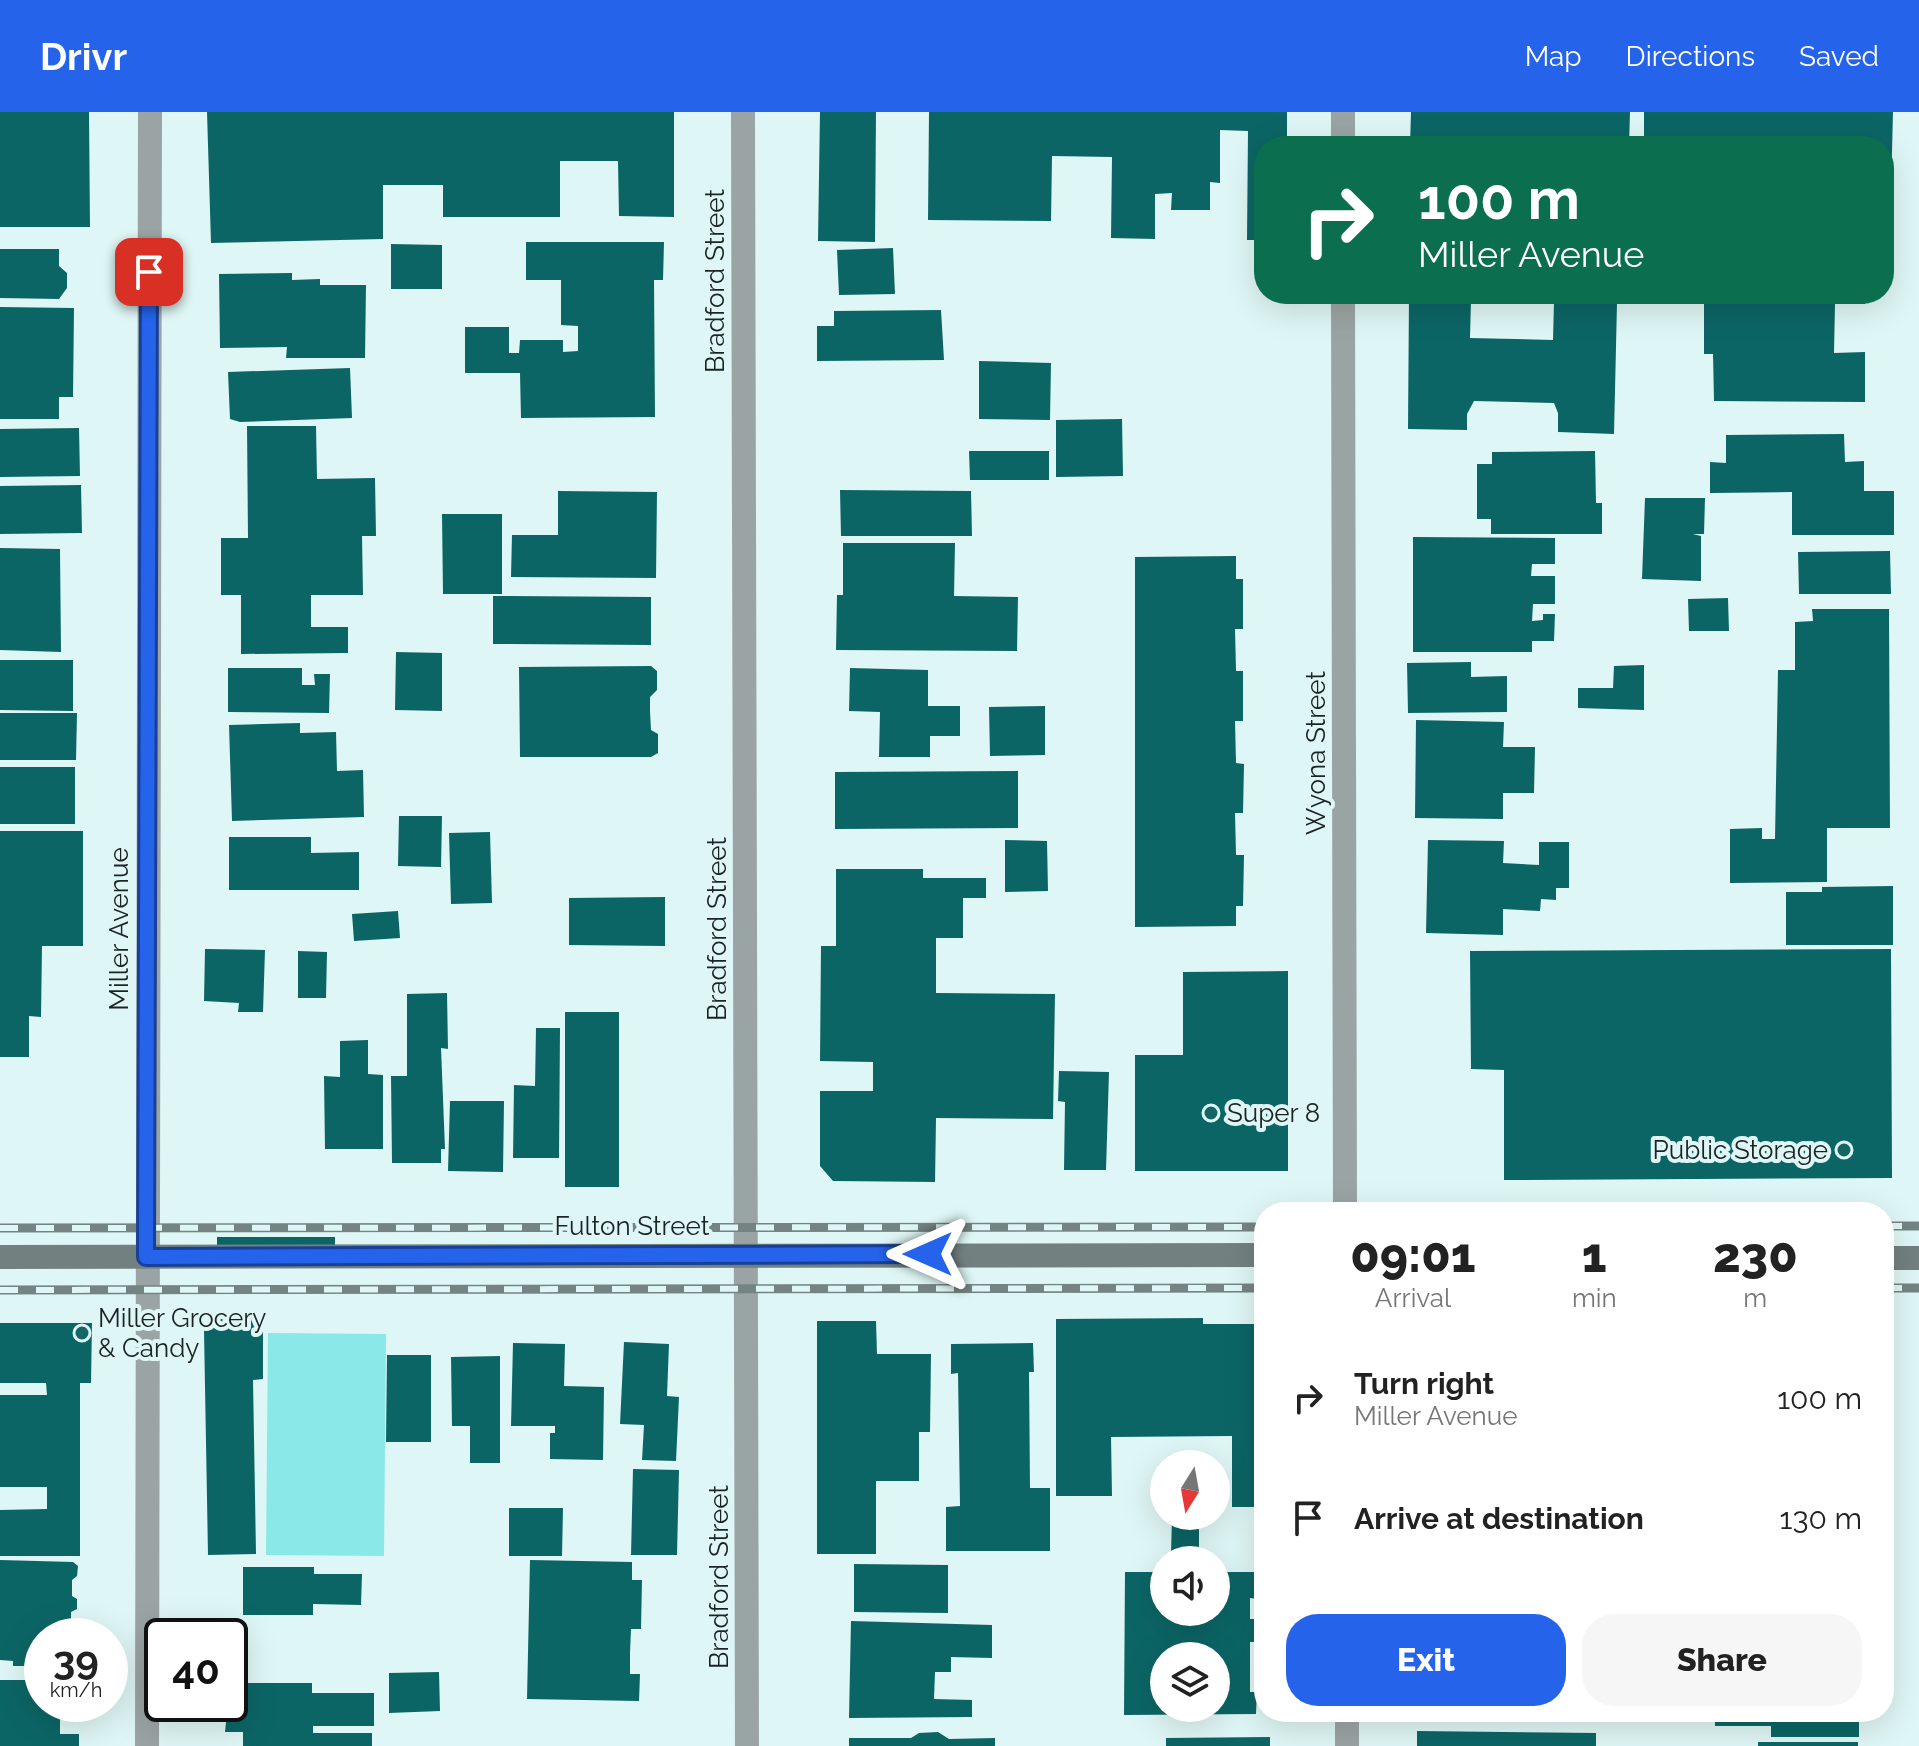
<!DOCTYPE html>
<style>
:root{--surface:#fff;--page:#f6f6f6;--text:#222;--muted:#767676;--accent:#2563eb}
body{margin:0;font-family:Raleway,sans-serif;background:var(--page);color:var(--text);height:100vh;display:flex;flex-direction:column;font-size:30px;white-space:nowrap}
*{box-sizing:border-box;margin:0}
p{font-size:26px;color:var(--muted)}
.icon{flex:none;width:44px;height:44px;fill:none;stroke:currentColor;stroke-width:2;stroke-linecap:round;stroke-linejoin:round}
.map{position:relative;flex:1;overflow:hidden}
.side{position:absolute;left:1254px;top:1090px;width:640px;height:520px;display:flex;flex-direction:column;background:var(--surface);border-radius:32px;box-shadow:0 8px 32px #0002}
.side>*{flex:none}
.guide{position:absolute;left:1254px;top:24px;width:640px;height:168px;border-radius:32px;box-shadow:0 8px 32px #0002;background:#0b6e4f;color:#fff;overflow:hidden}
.needle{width:52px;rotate:191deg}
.controls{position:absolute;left:1150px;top:1338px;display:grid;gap:16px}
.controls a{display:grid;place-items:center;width:80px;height:80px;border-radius:50%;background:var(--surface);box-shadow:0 8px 32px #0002;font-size:40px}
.speed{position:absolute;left:24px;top:1506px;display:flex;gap:16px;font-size:40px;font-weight:700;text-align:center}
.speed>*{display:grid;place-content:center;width:104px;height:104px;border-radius:50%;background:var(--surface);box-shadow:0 8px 32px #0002;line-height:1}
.speed small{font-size:20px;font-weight:400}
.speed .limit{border:4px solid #111;border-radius:12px;background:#fff;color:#111}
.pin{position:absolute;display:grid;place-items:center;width:68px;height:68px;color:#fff;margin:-34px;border-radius:16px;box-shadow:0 4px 12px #0006}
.me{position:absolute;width:88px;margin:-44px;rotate:270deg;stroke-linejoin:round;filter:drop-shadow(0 0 6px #0008)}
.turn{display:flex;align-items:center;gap:28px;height:168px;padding:0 32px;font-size:36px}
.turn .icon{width:104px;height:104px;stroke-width:2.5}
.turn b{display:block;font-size:56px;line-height:68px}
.eta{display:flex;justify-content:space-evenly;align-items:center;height:136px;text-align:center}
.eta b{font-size:48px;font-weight:800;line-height:56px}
.button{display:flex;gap:16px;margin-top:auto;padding:16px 32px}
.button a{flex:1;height:92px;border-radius:32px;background:var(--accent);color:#fff;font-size:32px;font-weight:800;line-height:92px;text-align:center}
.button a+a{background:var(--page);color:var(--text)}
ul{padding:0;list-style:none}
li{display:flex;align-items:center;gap:24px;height:120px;padding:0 32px}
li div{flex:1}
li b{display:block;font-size:30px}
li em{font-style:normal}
header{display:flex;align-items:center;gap:48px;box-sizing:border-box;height:112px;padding:0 40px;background:var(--accent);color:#fff}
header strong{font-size:38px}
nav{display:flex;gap:44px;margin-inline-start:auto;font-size:28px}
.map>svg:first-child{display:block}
.green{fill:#8ae8e8}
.building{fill:#0c6565;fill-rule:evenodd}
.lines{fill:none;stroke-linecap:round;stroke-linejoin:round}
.street{stroke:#9ba4a4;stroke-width:24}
.secondary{stroke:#728080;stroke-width:24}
.rail-casing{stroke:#748483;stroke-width:9}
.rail{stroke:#def6f5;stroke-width:6;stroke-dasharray:18;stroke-linecap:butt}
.route-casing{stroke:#184099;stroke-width:20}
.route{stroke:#2563eb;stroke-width:14}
.poi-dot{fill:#166565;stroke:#def6f5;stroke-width:3}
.labels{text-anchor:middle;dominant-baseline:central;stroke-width:8;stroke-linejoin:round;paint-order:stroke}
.street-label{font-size:26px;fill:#1b2323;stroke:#def6f5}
.poi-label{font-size:26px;fill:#1b2323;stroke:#def6f5;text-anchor:start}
</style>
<header>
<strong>Drivr</strong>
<nav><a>Map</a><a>Directions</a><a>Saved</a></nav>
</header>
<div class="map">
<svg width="1919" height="1634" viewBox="0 0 1919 1634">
<rect width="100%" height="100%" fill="#def6f5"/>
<!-- green -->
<path class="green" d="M 268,1221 L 386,1222 L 384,1444 L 266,1443 Z"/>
<!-- building -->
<path class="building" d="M 0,0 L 89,0 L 90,115 L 0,115 Z
M 207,0 L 674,0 L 674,105 L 619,104 L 618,49 L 560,49 L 560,105 L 443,105 L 443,73 L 383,73 L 383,127 L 211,131 Z
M 820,0 L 876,0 L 875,130 L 818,129 Z
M 929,0 L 1287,0 L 1287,34 L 1264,34 L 1264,128 L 1247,128 L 1248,19 L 1220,18 L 1220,71 L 1210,70 L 1210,98 L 1171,98 L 1172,81 L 1155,82 L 1155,127 L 1111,126 L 1112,45 L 1052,44 L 1051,109 L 928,108 Z
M 1411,0 L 1630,0 L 1629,34 L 1410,34 Z
M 1644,0 L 1893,0 L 1890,117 L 1884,116 L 1884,34 L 1652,34 L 1652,25 L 1644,25 Z
M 526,130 L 664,130 L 663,168 L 654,168 L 655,305 L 521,306 L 520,261 L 465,261 L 465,215 L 509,215 L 509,241 L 519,241 L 520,228 L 563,228 L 563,240 L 578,239 L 578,214 L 561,213 L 561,168 L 526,168 Z
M 391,132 L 442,133 L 442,177 L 391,177 Z
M 893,136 L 895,182 L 839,183 L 837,138 Z
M 0,137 L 59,137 L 59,154 L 67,161 L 67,176 L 59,187 L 0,186 Z
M 292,161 L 292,168 L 320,167 L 320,173 L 366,173 L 365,246 L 286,246 L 287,235 L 220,236 L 219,162 Z
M 1409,182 L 1606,182 L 1606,191 L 1617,191 L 1614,322 L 1558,320 L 1558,301 L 1554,291 L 1474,289 L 1467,302 L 1467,318 L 1408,317 ZM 1471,188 L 1554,190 L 1553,228 L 1470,226 Z
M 1714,182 L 1865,182 L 1865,192 L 1835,192 L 1834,241 L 1865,240 L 1865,290 L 1714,289 L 1713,242 L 1704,242 L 1704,190 L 1714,190 Z
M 0,195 L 74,196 L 73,285 L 59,285 L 59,307 L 0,307 Z
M 941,198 L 944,248 L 817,249 L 817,214 L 834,214 L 834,199 Z
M 979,249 L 1051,251 L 1050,308 L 979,307 Z
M 350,256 L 352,306 L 240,310 L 230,307 L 228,260 Z
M 1122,307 L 1123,364 L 1056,365 L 1056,308 Z
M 247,314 L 316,314 L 317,367 L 375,366 L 376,424 L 362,424 L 363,483 L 311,483 L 311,515 L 348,515 L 348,541 L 241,542 L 241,483 L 221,483 L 221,426 L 248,426 Z
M 79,316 L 80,364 L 0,365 L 0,317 Z
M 1844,322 L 1845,350 L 1864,349 L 1864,379 L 1894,379 L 1894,423 L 1792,423 L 1792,380 L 1710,381 L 1710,350 L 1726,351 L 1726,323 Z
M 969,339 L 1049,339 L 1049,368 L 970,368 Z
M 1595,339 L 1596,391 L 1602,391 L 1602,422 L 1491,422 L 1491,407 L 1477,407 L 1477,352 L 1492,352 L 1492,340 Z
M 81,373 L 82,421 L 0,422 L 0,374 Z
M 840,378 L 971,379 L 972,424 L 841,424 Z
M 558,379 L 657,380 L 656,466 L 511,465 L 512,423 L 558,423 Z
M 1645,386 L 1705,386 L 1704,422 L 1693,422 L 1701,424 L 1701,469 L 1642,467 Z
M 442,402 L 502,402 L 502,482 L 443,482 Z
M 1413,425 L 1555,426 L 1555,452 L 1532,452 L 1531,464 L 1555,464 L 1555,492 L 1533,492 L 1532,509 L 1543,508 L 1543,502 L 1555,502 L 1554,529 L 1532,529 L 1532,540 L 1413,540 Z
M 843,431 L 955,431 L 954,484 L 1018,485 L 1017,539 L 836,538 L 837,483 L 843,483 Z
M 0,436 L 60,437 L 61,540 L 0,538 Z
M 1890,439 L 1891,482 L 1799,482 L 1798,440 Z
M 1236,444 L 1236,467 L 1243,467 L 1243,517 L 1235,517 L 1236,559 L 1243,559 L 1243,609 L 1235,609 L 1236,651 L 1244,652 L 1243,701 L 1235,701 L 1236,743 L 1244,743 L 1243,794 L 1236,794 L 1236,814 L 1135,815 L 1135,445 Z
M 493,484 L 651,485 L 651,533 L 493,532 Z
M 1728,486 L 1729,519 L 1689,519 L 1688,487 Z
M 1812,497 L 1889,497 L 1890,716 L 1827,716 L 1827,770 L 1730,771 L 1730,717 L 1762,716 L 1762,727 L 1775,727 L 1778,558 L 1795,558 L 1795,510 L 1813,509 Z
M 396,540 L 442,541 L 442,599 L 395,598 Z
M 0,548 L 73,548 L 73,599 L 0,598 Z
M 1471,550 L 1471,565 L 1507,564 L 1507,600 L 1408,601 L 1407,551 Z
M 1644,553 L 1644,598 L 1578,596 L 1578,576 L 1613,576 L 1614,554 Z
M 651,554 L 657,559 L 657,578 L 650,585 L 650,599 L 651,618 L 658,622 L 658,641 L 651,645 L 520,645 L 519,555 Z
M 228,556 L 302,556 L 302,573 L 315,573 L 314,562 L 330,562 L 329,601 L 228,600 Z
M 850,556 L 928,558 L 928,594 L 960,594 L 960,624 L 930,624 L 930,645 L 879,645 L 880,600 L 849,599 Z
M 1045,594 L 1045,643 L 990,644 L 989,595 Z
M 0,601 L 77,601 L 76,648 L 0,648 Z
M 1416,608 L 1504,610 L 1503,635 L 1535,635 L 1534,681 L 1503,681 L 1503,707 L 1415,706 Z
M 300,611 L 300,621 L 336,620 L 337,659 L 363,658 L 364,705 L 232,709 L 229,613 Z
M 0,655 L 75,655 L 75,712 L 0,712 Z
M 1018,659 L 1018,716 L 835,717 L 835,660 Z
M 399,704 L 442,704 L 441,755 L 398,754 Z
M 0,719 L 83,719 L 83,834 L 42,834 L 41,905 L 29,904 L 29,945 L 0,945 Z
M 490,720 L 492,791 L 451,792 L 449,721 Z
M 229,725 L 311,725 L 311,741 L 359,740 L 359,778 L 229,778 Z
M 1005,728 L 1047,729 L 1048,779 L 1005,780 Z
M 1428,728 L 1504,729 L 1503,751 L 1539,753 L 1539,730 L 1569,730 L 1569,776 L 1556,776 L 1556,788 L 1541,787 L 1540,799 L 1503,797 L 1503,823 L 1426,821 Z
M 836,757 L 923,757 L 923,766 L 986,766 L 986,786 L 963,786 L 963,826 L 936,826 L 936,881 L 1055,882 L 1053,1007 L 936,1006 L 935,1070 L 833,1069 L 820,1054 L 820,979 L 873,979 L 873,950 L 820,949 L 821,834 L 836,834 Z
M 1893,774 L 1893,833 L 1786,833 L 1786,780 L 1822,780 L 1822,775 Z
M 665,785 L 665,834 L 569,833 L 569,786 Z
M 398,799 L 400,826 L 354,829 L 352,802 Z
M 205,837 L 265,838 L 263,900 L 238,900 L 239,891 L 204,889 Z
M 1891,837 L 1892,1066 L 1504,1068 L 1504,958 L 1471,957 L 1470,839 Z
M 298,839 L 327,840 L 326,886 L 298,886 Z
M 1288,859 L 1288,1059 L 1135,1059 L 1135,943 L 1183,943 L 1183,860 Z
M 447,881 L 448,937 L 441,936 L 445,1037 L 441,1037 L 441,1051 L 392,1051 L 391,964 L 407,964 L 407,882 Z
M 565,900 L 619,900 L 619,1075 L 565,1075 Z
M 536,916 L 560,916 L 559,1046 L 513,1046 L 514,973 L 535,974 Z
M 368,928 L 368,962 L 383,963 L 383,1037 L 325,1037 L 324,964 L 340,965 L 340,929 Z
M 1059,959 L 1109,960 L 1106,1058 L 1064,1058 L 1065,990 L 1058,989 Z
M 450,989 L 504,989 L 503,1060 L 448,1059 Z
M 217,1125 L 335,1125 L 335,1152 L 217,1152 Z
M 1203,1206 L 1203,1212 L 1264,1212 L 1264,1395 L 1232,1395 L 1232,1324 L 1111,1325 L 1112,1384 L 1056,1384 L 1056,1207 Z
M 214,1207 L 263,1207 L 263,1267 L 253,1268 L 256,1442 L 208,1443 L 204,1218 Z
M 817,1209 L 876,1209 L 877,1242 L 931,1242 L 930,1320 L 919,1320 L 919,1369 L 876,1369 L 876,1442 L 817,1442 Z
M 0,1211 L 92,1211 L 91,1271 L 80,1271 L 80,1444 L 0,1444 L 0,1398 L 47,1397 L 47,1375 L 0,1375 L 0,1283 L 47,1283 L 46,1271 L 0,1271 Z
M 1884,1211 L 1890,1211 L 1891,1385 L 1884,1385 Z
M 624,1230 L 669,1232 L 667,1284 L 679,1285 L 676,1349 L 642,1348 L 644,1313 L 620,1312 Z
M 513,1231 L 565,1232 L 564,1274 L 604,1275 L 603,1348 L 550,1347 L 550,1321 L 555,1321 L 555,1314 L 511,1314 Z
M 1033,1231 L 1034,1260 L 1029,1260 L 1030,1376 L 1050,1376 L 1050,1439 L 946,1439 L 946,1395 L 960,1394 L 958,1261 L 951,1262 L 951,1232 Z
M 387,1243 L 431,1243 L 431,1330 L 386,1330 Z
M 500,1244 L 500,1351 L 470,1351 L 470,1314 L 452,1314 L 451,1245 Z
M 633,1357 L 679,1358 L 677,1443 L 631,1443 Z
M 509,1396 L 563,1396 L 562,1444 L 509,1444 Z
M 1172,1404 L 1199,1404 L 1199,1443 L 1171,1443 Z
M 0,1448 L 73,1450 L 78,1454 L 77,1464 L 72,1468 L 72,1484 L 77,1487 L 77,1497 L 71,1500 L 71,1524 L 42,1524 L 42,1554 L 13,1554 L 13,1549 L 0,1548 Z
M 530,1448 L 632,1450 L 632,1468 L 642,1468 L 641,1517 L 631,1517 L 630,1541 L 630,1562 L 640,1562 L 639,1589 L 527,1587 Z
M 854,1452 L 948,1453 L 948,1501 L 854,1500 Z
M 243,1455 L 314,1455 L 314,1462 L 362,1462 L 361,1493 L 313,1492 L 313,1503 L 243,1503 Z
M 1125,1460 L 1164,1460 L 1164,1500 L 1216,1500 L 1216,1460 L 1257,1460 L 1257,1487 L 1250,1486 L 1250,1507 L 1257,1507 L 1256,1530 L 1250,1530 L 1250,1580 L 1257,1580 L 1256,1602 L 1124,1603 ZM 1164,1544 L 1216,1544 L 1216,1596 L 1164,1596 Z
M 851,1509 L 992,1513 L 992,1546 L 951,1545 L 951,1560 L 935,1560 L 934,1587 L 972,1588 L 972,1605 L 849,1606 Z
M 439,1560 L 440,1599 L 389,1601 L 389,1561 Z
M 0,1568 L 42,1568 L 42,1592 L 60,1592 L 60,1622 L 79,1622 L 79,1634 L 0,1634 Z
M 230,1571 L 312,1571 L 312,1581 L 374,1581 L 374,1614 L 313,1614 L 313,1621 L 372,1621 L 372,1634 L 243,1634 L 243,1620 L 225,1620 Z
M 1418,1600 L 1521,1600 L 1521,1608 L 1424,1609 Z
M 1715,1600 L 1859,1600 L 1859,1625 L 1771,1625 L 1771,1614 L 1715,1614 Z
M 1417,1619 L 1596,1621 L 1596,1634 L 1417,1634 Z
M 938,1620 L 949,1627 L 995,1626 L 995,1634 L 849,1634 L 849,1626 L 911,1626 L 919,1621 Z
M 1270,1625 L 1270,1634 L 1166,1634 L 1166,1626 Z
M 1758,1630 L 1858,1630 L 1858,1634 L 1758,1634 Z"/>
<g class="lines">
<!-- street -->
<path class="street" d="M 743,0 L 747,1634
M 1343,0 L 1343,34
M 1343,182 L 1345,1100
M 1347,1600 L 1347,1634
M 147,1634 L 150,0"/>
<!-- secondary -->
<path class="secondary" d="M 0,1145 L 1264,1143
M 1884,1146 L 1919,1146"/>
<!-- rail casing -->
<g class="rail-casing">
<path id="rail" d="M 1884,1114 L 1919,1114
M 0,1116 L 1264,1115
M 1884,1176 L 1919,1176
M 0,1178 L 1264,1176"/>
</g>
<!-- rail -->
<use href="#rail" class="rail"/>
</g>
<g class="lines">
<!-- route casing -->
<g class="route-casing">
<path id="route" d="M 149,160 L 146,1145 L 928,1142"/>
</g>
<!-- route -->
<use href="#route" class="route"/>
</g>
<!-- markers -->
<g class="poi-dot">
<circle cx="1211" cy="1001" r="8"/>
<circle cx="1844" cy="1038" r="8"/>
<circle cx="82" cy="1221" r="8"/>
</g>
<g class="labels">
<!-- street labels -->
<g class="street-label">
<text transform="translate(715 169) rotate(-90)">Bradford Street</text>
<text transform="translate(1316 641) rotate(-90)">Wyona Street</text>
<text transform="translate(119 817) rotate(-90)">Miller Avenue</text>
<text transform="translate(717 817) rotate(-90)">Bradford Street</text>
<text x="632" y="1114">Fulton Street</text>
<text transform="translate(719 1465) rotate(-90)">Bradford Street</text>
</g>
<!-- poi labels -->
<g class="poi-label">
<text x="1227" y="1001">Super 8</text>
<text x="1828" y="1038" text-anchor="end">Public Storage</text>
<text x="98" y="1206">Miller Grocery<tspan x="98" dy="30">&amp; Candy</tspan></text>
</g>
</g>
</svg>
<div class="controls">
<a><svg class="needle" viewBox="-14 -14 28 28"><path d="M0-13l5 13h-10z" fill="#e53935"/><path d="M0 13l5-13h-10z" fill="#767676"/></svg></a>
<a><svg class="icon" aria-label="sound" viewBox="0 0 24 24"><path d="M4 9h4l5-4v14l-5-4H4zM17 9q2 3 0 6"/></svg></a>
<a><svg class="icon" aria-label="layers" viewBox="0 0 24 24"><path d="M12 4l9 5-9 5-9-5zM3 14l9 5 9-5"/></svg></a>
</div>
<div class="speed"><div>39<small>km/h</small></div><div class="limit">40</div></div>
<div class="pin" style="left:149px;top:160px;background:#d93025"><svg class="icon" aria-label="arrive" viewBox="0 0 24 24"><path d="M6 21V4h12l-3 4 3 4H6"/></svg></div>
<svg class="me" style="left:928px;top:1142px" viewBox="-20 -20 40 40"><path d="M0-17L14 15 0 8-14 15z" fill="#2563eb" stroke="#fff" stroke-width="4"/></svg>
<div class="guide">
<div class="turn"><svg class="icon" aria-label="right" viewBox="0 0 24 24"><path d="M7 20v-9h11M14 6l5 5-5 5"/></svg><div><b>100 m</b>Miller Avenue</div></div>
</div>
<section class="side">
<div class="eta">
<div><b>09:01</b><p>Arrival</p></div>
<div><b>1</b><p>min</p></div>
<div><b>230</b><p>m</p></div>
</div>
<ul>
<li><svg class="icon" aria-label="right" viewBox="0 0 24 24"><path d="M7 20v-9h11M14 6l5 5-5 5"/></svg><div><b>Turn right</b><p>Miller Avenue</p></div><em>100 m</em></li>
<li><svg class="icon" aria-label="arrive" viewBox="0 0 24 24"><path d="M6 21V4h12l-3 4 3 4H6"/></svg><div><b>Arrive at destination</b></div><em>130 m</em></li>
</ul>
<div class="button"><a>Exit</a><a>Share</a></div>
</section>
</div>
